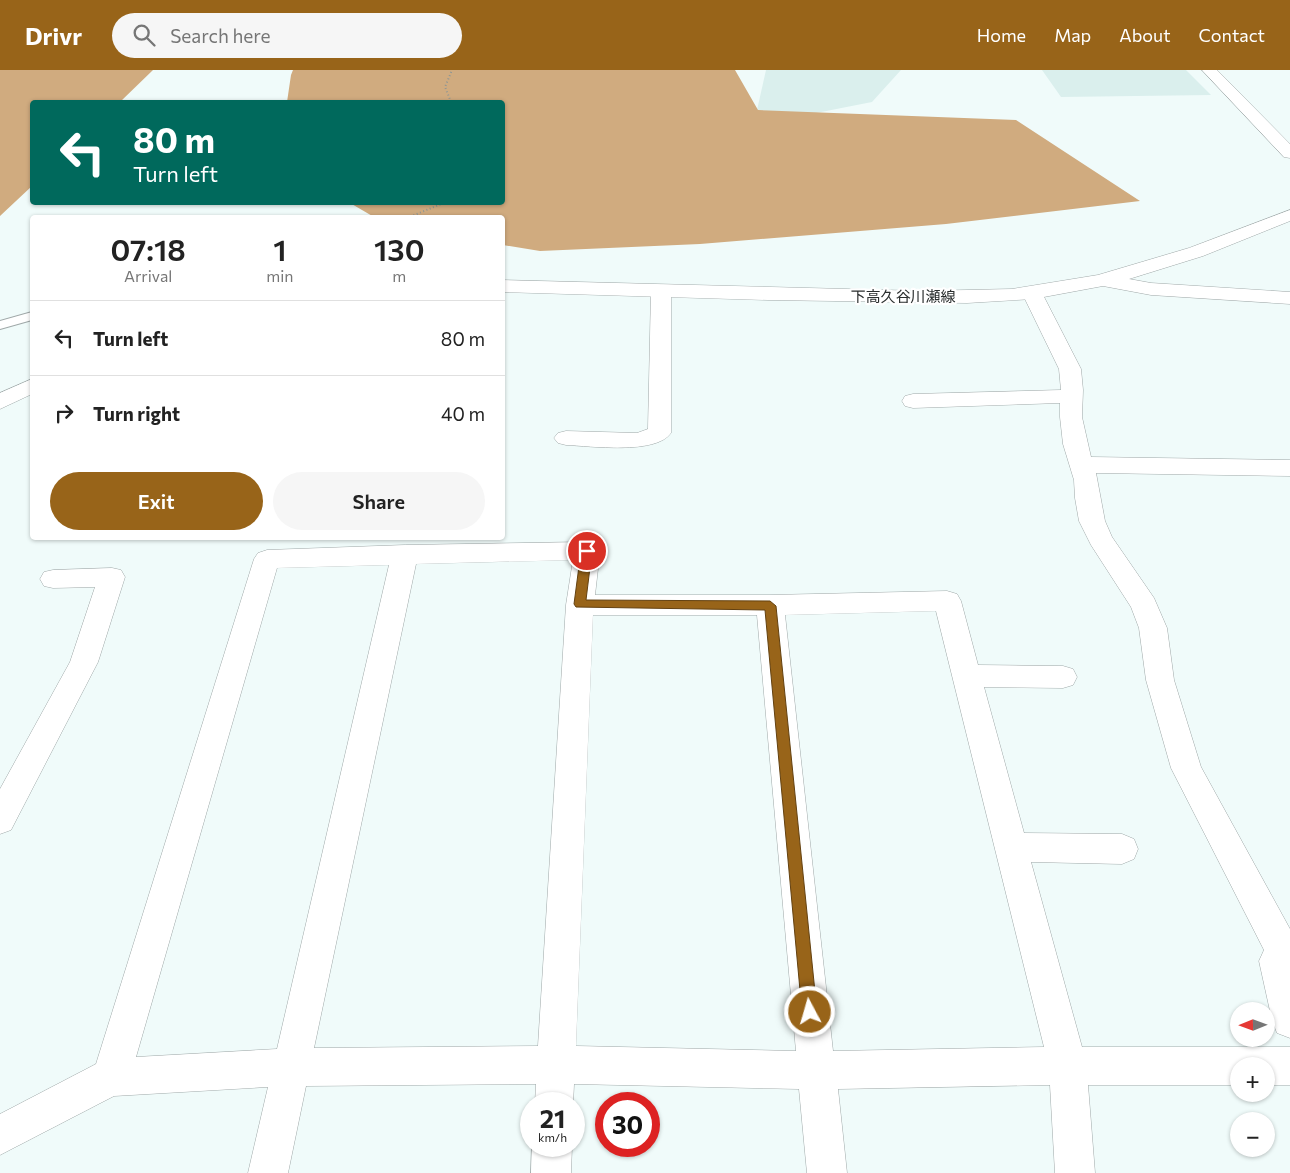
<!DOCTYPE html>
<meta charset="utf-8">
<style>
:root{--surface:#fff;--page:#f6f6f6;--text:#222;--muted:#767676;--line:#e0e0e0;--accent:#986419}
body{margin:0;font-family:Commissioner,"Noto Sans JP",sans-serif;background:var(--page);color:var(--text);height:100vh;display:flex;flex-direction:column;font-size:19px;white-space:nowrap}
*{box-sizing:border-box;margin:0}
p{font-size:16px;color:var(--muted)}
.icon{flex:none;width:28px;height:28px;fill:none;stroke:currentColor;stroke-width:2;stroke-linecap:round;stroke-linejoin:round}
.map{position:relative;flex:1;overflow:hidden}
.details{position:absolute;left:30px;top:145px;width:475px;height:325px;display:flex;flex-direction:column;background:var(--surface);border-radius:5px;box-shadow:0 1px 4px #0004}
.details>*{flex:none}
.banner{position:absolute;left:30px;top:30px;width:475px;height:105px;border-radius:5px;box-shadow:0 1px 4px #0004;background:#00695c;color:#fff;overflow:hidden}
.needle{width:32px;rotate:269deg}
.controls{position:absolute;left:1230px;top:932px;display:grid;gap:10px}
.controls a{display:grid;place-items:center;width:45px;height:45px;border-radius:50%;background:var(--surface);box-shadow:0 1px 4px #0004;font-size:25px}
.speed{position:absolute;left:520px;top:1022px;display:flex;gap:10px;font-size:25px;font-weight:700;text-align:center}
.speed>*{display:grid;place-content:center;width:65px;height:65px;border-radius:50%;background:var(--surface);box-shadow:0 1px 4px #0004;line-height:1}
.speed small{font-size:12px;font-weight:400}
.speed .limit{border:8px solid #d22;background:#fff;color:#111}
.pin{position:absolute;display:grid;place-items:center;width:42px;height:42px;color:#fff;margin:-21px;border:2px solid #fff;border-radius:50%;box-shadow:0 1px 5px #0007}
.me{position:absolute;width:55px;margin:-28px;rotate:354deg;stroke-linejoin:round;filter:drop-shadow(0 0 4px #0008)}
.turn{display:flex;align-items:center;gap:18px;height:105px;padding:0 20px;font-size:22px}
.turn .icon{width:65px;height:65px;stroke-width:2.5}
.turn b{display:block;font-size:35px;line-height:42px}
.eta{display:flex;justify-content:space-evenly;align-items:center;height:85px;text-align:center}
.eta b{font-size:30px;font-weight:600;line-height:35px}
.primary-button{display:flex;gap:10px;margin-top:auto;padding:10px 20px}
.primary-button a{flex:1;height:58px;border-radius:30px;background:var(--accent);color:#fff;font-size:20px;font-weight:600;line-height:58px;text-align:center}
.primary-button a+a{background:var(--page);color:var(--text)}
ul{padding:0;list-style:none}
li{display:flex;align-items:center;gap:15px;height:75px;padding:0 20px;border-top:1px solid var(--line)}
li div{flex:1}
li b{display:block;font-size:19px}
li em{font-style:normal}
header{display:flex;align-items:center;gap:30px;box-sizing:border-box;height:70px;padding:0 25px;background:var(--accent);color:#fff}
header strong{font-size:24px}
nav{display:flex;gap:28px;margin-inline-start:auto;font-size:18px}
.search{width:350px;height:45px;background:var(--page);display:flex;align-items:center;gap:12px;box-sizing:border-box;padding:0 18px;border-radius:28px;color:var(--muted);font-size:19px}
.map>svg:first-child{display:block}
.built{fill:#daefed}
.forest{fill:#d0ab7f}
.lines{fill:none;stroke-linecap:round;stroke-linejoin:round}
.lane-casing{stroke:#9fa8a8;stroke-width:2}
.street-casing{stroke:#9fa8a8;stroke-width:1}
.secondary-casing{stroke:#9fa8a8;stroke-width:1}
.path{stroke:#8e9695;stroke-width:2;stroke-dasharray:1 2.5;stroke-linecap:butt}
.lane{fill:#fff;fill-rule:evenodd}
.street{fill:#fff;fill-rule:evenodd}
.secondary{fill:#fff;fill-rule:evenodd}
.route{fill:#986419;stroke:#634110}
.labels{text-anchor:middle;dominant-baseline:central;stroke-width:4.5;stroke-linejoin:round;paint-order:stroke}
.far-street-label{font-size:15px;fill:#2a2e2e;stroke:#fff}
</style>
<header>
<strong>Drivr</strong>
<div class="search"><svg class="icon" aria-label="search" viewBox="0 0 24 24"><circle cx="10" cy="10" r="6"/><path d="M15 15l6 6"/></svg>Search here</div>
<nav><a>Home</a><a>Map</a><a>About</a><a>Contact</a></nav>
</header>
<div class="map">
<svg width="1290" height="1103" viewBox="0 0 1290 1103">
<rect width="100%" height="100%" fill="#f0fbfa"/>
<!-- built -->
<path class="built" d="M 766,0 L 901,0 L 872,32 L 806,45 L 757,40 Z
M 1042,0 L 1186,0 L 1211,25 L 1061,27 Z"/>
<!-- forest -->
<path class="forest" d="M 0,0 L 153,0 L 120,32 L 32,32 L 32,116 L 0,146 Z
M 293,0 L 735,0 L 758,40 L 1016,50 L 1140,131 L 946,154 L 700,174 L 540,181 L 503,175 L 502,148 L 374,147 L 350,133 L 502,132 L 502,32 L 287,32 L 291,5 Z"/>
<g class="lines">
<!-- lane casing -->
<g class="lane-casing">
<path id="lane" d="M 32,242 L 32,250 L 0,259 L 0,251 Z"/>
</g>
<!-- street casing -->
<g class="street-casing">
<path id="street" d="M 661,215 L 668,217 L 671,221 L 671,363 C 656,385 590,376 566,375 L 558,373 L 554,368 L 558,363 L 566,361 L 637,363 L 648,359 L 651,221 L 654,217 Z
M 1032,217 L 1039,219 L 1042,223 L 1081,299 L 1083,320 L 1082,347 L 1091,387 L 1290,390 L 1290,406 L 1096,403 L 1105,451 L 1112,467 L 1154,528 L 1167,558 L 1174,610 L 1201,697 L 1290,859 L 1290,968 L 1277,963 L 1272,950 L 1259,891 L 1264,880 L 1171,698 L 1146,610 L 1139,558 L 1131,537 L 1091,475 L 1079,451 L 1075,428 L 1074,410 L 1063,374 L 1060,347 L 1060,333 L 913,338 L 905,336 L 902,331 L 905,326 L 913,324 L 1061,320 L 1059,299 L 1022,223 L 1025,219 Z
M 587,472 L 596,475 L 600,481 L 595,525 L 770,525 L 947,521 L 957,524 L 961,531 L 978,595 L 1063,596 L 1073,599 L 1077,607 L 1073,615 L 1063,618 L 984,617 L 1024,763 L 1122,764 L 1134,769 L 1138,779 L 1134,789 L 1122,794 L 1031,792 L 1082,977 L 1290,977 L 1290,1015 L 1266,1015 L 1266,996 L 1239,996 L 1239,1015 L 1088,1015 L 1095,1103 L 1055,1103 L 1050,1015 L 838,1019 L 847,1103 L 807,1103 L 799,1019 L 574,1014 L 573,1034 L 535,1034 L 536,1014 L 306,1016 L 288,1103 L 248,1103 L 268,1017 L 114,1026 L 0,1085 L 0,1044 L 96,994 L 254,489 L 258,483 L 267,480 L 405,475 ZM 573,490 L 566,535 L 538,976 L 314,978 L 416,494 ZM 389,495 L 277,979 L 136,987 L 277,498 ZM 936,541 L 1044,977 L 833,981 L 785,545 ZM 593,545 L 757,545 L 796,981 L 576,976 Z
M 112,498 L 121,500 L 125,507 L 98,592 L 11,760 L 0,764 L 0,719 L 70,592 L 95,517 L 53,518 L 44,516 L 40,509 L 44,502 L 53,500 Z
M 532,1076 L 572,1076 L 571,1103 L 531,1103 Z"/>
</g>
<!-- secondary casing -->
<g class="secondary-casing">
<path id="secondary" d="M 1202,0 L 1217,0 L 1290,74 L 1290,88 L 1284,87 Z
M 1290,140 L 1290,151 L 1203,186 L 1129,209 L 1151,213 L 1290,222 L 1290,234 L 1151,225 L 1103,216 L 1033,229 L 967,233 L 768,230 L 502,222 L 502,210 L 922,221 L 1012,219 L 1098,205 L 1189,178 Z
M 32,309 L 32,324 L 0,339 L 0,323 Z"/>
</g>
<!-- path -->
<path class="path" d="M 451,32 L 445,17 L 452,0
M 407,148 L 446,132"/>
<!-- lane -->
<use href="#lane" class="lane"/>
<!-- street -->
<use href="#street" class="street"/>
<!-- secondary -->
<use href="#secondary" class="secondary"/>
</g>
<!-- route -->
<path class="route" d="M 587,477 L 592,481 L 586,530 L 770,531 L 776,536 L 817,942 L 815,947 L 810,950 L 804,947 L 802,942 L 765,540 L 576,537 L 574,534 L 581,481 Z"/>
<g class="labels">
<!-- far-street labels -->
<g class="far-street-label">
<text x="903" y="226">下高久谷川瀬線</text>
</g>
</g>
</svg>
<div class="controls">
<a><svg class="needle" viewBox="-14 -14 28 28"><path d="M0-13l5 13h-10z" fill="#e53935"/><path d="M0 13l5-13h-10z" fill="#767676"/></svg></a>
<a>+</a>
<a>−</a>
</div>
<div class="speed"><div>21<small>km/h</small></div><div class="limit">30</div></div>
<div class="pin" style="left:587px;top:481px;background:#d93025"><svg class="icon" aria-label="arrive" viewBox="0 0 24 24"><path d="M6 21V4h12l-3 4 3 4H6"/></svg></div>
<svg class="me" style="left:810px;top:942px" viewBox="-20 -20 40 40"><circle r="17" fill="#986419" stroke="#fff" stroke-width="3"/><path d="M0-11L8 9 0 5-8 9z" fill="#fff"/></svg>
<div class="banner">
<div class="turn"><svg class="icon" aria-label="left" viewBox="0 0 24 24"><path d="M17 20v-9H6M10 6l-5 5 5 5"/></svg><div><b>80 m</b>Turn left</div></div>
</div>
<section class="details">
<div class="eta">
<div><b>07:18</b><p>Arrival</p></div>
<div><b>1</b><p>min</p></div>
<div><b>130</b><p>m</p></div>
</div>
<ul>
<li><svg class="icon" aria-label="left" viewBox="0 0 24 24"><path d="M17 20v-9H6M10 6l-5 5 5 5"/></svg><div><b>Turn left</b></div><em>80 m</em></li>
<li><svg class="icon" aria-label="right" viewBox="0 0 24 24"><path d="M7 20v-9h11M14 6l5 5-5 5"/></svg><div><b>Turn right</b></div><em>40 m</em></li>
</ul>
<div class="primary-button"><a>Exit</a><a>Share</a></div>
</section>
</div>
